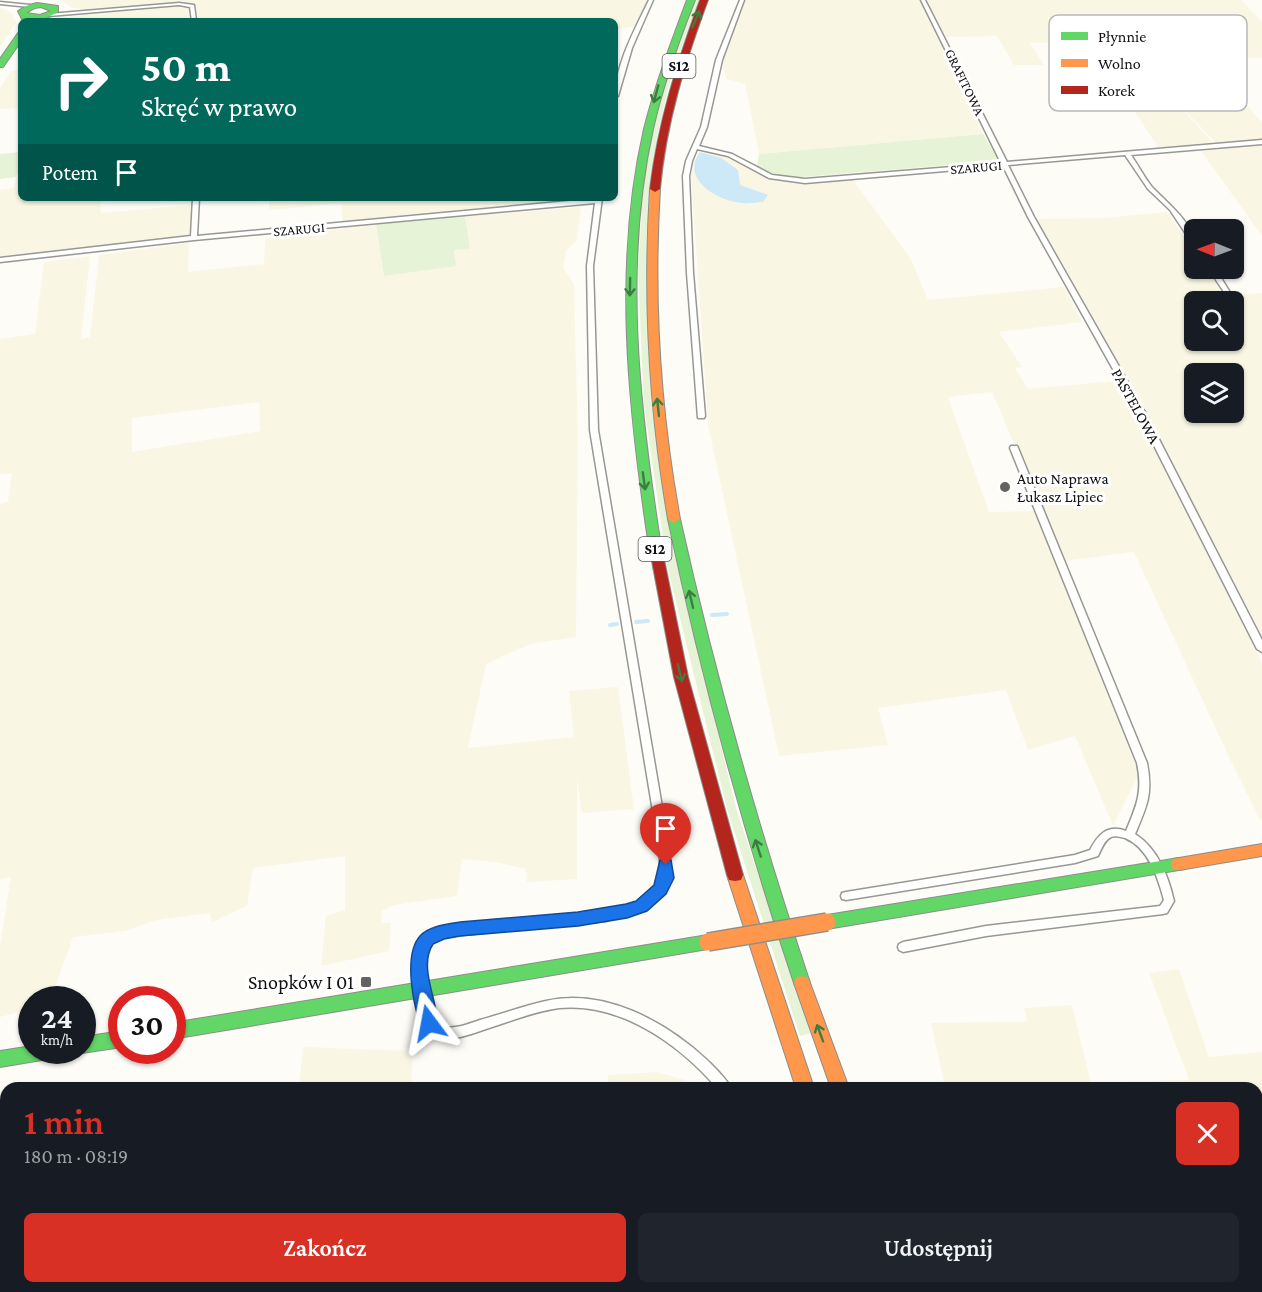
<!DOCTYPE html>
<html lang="pl">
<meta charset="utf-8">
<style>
:root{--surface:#171b24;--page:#20242c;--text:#f1f3f6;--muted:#9ea1a6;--accent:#d93025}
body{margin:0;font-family:"Crimson Pro",serif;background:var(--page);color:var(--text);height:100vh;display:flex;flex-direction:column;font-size:22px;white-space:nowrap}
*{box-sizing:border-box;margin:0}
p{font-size:20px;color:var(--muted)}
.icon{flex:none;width:33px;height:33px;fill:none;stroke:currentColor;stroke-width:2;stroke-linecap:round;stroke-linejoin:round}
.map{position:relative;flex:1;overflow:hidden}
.details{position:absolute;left:0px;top:1082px;width:1263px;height:212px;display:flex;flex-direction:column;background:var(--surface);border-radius:18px 18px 0 0;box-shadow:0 2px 4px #0004}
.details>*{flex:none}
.banner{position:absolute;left:18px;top:18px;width:600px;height:183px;border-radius:9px;box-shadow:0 2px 4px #0004;background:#00695c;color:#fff;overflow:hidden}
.needle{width:39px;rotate:271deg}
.tools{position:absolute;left:1184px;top:219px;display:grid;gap:12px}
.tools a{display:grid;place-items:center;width:60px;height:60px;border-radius:9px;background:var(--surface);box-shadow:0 2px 4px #0004;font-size:30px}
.speed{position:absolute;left:18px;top:986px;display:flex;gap:12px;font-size:30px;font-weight:700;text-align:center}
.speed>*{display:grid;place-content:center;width:78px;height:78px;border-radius:50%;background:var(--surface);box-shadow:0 2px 4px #0004;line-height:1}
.speed small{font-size:15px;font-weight:400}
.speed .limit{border:9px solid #d22;background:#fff;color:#111}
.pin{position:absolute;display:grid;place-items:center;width:51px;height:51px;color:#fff;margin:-62px -26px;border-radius:50% 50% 50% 0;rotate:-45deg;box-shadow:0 0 6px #0007}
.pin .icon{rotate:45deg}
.me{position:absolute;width:66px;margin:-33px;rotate:347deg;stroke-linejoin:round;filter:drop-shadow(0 0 4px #0008)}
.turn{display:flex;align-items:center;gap:21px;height:126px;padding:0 24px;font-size:27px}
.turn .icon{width:78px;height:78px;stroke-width:2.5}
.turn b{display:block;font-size:42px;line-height:51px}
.then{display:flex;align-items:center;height:57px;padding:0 24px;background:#0003;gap:12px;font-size:22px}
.round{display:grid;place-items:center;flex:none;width:63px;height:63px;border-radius:9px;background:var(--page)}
.headline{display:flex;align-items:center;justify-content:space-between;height:102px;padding:0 24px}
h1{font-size:36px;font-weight:600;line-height:45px;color:var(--accent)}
.action{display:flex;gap:12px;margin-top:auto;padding:12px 24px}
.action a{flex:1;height:69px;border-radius:9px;background:var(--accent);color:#fff;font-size:24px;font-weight:600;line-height:69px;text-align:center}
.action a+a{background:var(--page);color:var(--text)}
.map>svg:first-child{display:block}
.farmland{fill:#f9f7e4;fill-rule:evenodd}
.green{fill:#e7f3d7}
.water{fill:#cde8f7}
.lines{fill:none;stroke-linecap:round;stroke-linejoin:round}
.stream{stroke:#cde8f7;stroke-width:4}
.street-casing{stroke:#979795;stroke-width:3}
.fast-casing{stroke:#8e8d8b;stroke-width:2}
.slow-casing{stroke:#8e8d8b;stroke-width:2}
.jam-casing{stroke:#8e8d8b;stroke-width:2}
.street{fill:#fffffe;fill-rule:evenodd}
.fast{fill:#63d668;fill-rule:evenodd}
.slow{fill:#ff974d;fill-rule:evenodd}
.jam{fill:#b3261e;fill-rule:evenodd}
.slow-bridge-casing{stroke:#8e8d8b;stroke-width:20;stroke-linecap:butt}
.slow-bridge{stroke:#ff974d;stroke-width:17}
.oneway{stroke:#3e7d41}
.route{fill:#1a73e8;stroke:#114b97;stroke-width:1.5}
.poi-dot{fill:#646362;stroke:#fff;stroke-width:2}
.labels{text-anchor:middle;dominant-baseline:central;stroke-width:6;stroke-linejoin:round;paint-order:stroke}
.far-street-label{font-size:14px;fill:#111;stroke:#fff}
.shield{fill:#fff;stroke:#585858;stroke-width:1.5}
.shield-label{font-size:15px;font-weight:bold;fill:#111}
.street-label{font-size:16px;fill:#111;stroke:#fff}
.poi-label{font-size:16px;fill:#111;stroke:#fff;text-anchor:start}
.near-poi-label{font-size:20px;fill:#111;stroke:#fff;text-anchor:end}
.key{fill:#fff;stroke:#b8b8b8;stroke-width:1.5}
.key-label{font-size:16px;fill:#111}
</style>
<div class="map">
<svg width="1262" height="1292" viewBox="0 0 1262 1292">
<rect width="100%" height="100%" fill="#fdfcf7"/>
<!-- farmland -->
<path class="farmland" d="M 62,0 L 648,0 L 635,26 L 615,30 L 615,21 L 197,21 L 197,6 L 189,4 L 89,11 L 70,7 Z
M 745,0 L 920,0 L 983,134 L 759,154 L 745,84 L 726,79 L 722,60 Z
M 927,0 L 1241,0 L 1262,22 L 1262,58 L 1234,58 L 1236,61 L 1213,63 L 1262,123 L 1262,141 L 1217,144 L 1162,87 L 1216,146 L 1161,151 L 1094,52 L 1149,48 L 1140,41 L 1030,43 L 1044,65 L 1014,65 L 997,36 L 944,37 Z
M 177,5 L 190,8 L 192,21 L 46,21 L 55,18 Z
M 0,8 L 12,13 L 14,20 L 17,21 L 0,47 Z
M 21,70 L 21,108 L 0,109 L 0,88 L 11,71 Z
M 1262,144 L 1262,236 L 1201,151 Z
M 709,152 L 721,154 L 765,177 L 778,181 L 804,183 L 853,180 L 911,259 L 928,300 L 1064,287 L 1082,322 L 999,332 L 1022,367 L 1015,368 L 1028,389 L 1116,381 L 1138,418 L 1262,663 L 1262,819 L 1260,820 L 1227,753 L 1134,552 L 1064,561 L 992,392 L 948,397 L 989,512 L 1036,511 L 1139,774 L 1113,826 L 1075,736 L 1028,750 L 1006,690 L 878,708 L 888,745 L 779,756 L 708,425 L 691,175 L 693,163 L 699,153 Z
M 21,168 L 21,198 L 111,198 L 100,200 L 101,213 L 192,205 L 191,232 L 187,237 L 0,259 L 0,190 L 13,188 Z
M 269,198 L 580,198 L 580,200 L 343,223 L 341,203 L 269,210 Z
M 581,207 L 577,240 L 566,251 L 563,267 L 574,285 L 578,440 L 576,637 L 530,644 L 486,664 L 468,748 L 574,737 L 569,691 L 618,687 L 634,809 L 582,813 L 577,777 L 577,879 L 527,882 L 526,869 L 495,862 L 462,859 L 457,896 L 394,905 L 381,911 L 382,923 L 391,923 L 389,951 L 321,966 L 326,916 L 345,910 L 345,856 L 253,868 L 247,906 L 212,922 L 210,913 L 157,920 L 125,931 L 73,937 L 51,999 L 32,999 L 31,1009 L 0,1017 L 0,945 L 11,877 L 0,879 L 0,504 L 8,501 L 12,473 L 0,474 L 0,339 L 35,334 L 44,262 L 90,256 L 81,339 L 90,337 L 99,255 L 189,243 L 188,272 L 264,264 L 265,239 L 376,224 L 384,275 L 454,250 L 470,249 L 465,216 ZM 259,402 L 260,431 L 132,452 L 132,418 Z
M 1167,212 L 1194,251 L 1194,268 L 1206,269 L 1224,295 L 1262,293 L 1262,635 L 1148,416 L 1061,260 L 1035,219 L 1105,218 ZM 1194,302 L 1233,302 L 1233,340 L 1194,340 ZM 1194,374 L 1233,374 L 1233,412 L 1194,412 Z
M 1179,969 L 1209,1057 L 1262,1052 L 1262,1292 L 1060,1292 L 1052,1287 L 1257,1287 L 1257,1088 L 945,1087 L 931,1023 L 1027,1022 L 1024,1008 L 1072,1005 L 1091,1083 L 1189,1080 L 1149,973 Z
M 303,1047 L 413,1051 L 411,1087 L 299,1087 Z
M 658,1072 L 697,1084 L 700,1087 L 608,1087 L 608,1075 Z
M 6,1093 L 6,1287 L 131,1287 L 131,1289 L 194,1287 L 194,1292 L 0,1292 L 0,1094 Z
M 281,1287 L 394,1287 L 394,1292 L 280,1292 Z
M 613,1287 L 787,1287 L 789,1292 L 613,1292 Z"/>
<!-- green -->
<path class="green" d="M 695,0 L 700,0 L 683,43 L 669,85 L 658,132 L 649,192 L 664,491 L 677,566 L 736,808 L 811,1033 L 800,1036 L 727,809 L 667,565 L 644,405 L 638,272 L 643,192 L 652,131 L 671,60 Z
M 983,134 L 999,161 L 790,178 L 774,175 L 757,167 L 759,154 Z
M 21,152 L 21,168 L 16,177 L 0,179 L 0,154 Z
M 465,216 L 470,249 L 454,250 L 456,266 L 384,276 L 376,224 Z"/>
<!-- water -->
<path class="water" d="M 700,152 L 721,158 L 738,170 L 740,185 L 768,195 L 763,202 C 756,202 749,204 743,203 C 720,202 679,180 700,152 Z"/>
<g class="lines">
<!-- stream -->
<path class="stream" d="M 712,615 L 727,614
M 636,622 L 648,621
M 610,625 L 617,624"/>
<!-- street casing -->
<g class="street-casing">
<path id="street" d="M 649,0 L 653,0 L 632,48 L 618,96 L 615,98 C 615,65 635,29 649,0 Z
M 740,0 L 744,0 L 722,60 L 707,127 L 699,146 L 732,154 L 772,175 L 805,179 L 1001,163 L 921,0 L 925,0 L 1007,162 L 1262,140 L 1262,144 L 1131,155 C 1138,165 1144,177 1152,187 C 1165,201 1194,223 1194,244 L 1192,243 L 1170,210 L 1148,189 L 1125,155 L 1008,165 L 1034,217 L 1146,414 L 1262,640 L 1262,652 L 1257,649 L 1138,414 L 1028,217 L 1003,166 L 805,183 L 769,178 L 728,156 L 697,149 L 692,161 L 689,176 L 693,273 L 705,416 L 704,418 L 698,418 L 687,273 L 683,176 L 686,161 L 701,127 L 716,60 Z
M 0,2 L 30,5 L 32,6 L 30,7 L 0,4 Z
M 179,3 L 194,5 L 196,21 L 192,21 L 190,7 L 179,5 L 49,16 L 47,15 L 49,14 Z
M 193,198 L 199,198 L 197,236 L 602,198 L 593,266 L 598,430 L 669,848 L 671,878 L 664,893 L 646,909 L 606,921 L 442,937 C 436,939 430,942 427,948 C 420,962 426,1025 444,1027 C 456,1029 469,1024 480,1020 C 502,1014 523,1006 546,1001 C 604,988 665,1021 707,1060 C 715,1068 725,1077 731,1088 L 717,1088 C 679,1044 620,1002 559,1008 C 535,1011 512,1021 489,1028 C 473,1033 452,1043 436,1036 C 414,1027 408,960 419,942 C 423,934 433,930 441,927 L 606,911 L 639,902 L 656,887 L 661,878 L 659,848 L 590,430 L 587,266 L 595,203 L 194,240 L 0,262 L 0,258 L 191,236 Z
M 1208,268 L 1215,268 L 1231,294 L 1230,295 L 1226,295 Z
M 1011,446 L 1017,446 L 1018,448 L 1147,763 C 1153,794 1147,806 1135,834 C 1158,849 1168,875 1174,901 L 1167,913 L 1163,914 L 986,936 L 903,952 L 899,950 L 898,947 L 899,944 L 903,942 L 986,926 L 1160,906 L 1164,900 C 1158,878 1149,848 1125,838 C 1121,837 1115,835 1111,837 C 1104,840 1101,850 1098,856 L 1075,863 L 846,900 L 842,899 L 841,896 L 842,893 L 846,892 L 1075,855 L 1090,850 C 1098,835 1107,824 1126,831 C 1137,805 1143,791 1137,763 L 1010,448 Z
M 797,1287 L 811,1287 L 813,1292 L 799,1292 Z
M 984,1287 L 998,1287 L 1000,1292 L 986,1292 Z"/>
</g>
<!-- fast casing -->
<g class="fast-casing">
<path id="fast" d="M 687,0 L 695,0 C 678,43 663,85 653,129 C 623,264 639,405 660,540 L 654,544 L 648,540 C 628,405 613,264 644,129 C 655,85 671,43 687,0 Z
M 37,3 L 58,6 L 58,12 L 44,19 L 23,21 L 18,11 L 26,6 ZM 41,7 L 51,11 L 40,15 L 26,13 L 35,8 Z
M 18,33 L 21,33 L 21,41 L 3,67 L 0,67 L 0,59 Z
M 674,515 L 680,519 C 715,676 759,830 810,983 L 808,988 L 802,990 L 796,988 L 794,983 C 743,830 701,676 668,519 Z
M 1179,858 L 1185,859 L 1187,864 L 1185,869 L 1179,870 L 827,929 L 821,927 L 819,922 L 821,917 L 827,915 Z
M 708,935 L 714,937 L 716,942 L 714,947 L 708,949 L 172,1039 L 172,1023 Z
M 122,1031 L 122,1047 L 82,1053 L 76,1050 L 82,1050 L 82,1037 Z
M 32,1046 L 32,1050 L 63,1050 L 60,1056 L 54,1058 L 0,1067 L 0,1051 Z
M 868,1287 L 888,1287 L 890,1292 L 870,1292 Z
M 908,1287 L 928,1287 L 930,1292 L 910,1292 Z"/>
</g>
<!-- slow casing -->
<g class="slow-casing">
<path id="slow" d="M 655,186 L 660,189 C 653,301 660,409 680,519 L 674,523 L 668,519 C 649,409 643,300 650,189 Z
M 1262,844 L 1262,856 L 1179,870 L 1173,869 L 1171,864 L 1173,859 L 1179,858 Z
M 735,869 L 741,870 L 743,875 L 814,1088 L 796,1088 L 727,875 L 729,870 Z
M 802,976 L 808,978 L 810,983 L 849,1088 L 831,1088 L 794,983 L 796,978 Z"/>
</g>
<!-- jam casing -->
<g class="jam-casing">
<path id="jam" d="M 700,0 L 708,0 C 685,62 666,123 660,189 L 655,192 L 650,189 C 658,123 677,62 700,0 Z
M 654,536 L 660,540 L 688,677 L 743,875 L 741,880 L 735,881 L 729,880 L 727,875 L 674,677 L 648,540 Z"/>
</g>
<!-- street -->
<use href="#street" class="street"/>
<!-- fast -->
<use href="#fast" class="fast"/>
<!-- slow -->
<use href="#slow" class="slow"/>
<!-- jam -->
<use href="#jam" class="jam"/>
<!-- slow-bridge casing -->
<g class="slow-bridge-casing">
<path id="slow-bridge" d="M 708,942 L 827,922"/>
</g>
<!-- slow-bridge -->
<use href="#slow-bridge" class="slow-bridge"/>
</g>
<!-- one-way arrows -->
<defs><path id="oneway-shaft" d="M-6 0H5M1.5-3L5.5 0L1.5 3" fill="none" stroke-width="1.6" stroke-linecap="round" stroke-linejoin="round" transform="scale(1.5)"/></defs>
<g class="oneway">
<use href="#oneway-shaft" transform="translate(696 19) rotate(-67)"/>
<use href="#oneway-shaft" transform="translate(656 94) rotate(105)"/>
<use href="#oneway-shaft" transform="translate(630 287) rotate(91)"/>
<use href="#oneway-shaft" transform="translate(658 407) rotate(-96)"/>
<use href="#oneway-shaft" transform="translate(644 481) rotate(82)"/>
<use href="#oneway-shaft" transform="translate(691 599) rotate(-103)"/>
<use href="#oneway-shaft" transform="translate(680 673) rotate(76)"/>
<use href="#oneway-shaft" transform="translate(758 848) rotate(-108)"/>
<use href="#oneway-shaft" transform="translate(820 1033) rotate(-110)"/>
</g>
<!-- route -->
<path class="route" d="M 666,859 L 671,860 L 674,878 L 666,894 L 647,911 L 627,918 L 578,926 L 460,936 L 444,939 L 433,944 C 416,970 444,1010 435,1029 L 429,1031 L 423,1029 C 413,1008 403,955 420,936 C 429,926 447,924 460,922 L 578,912 L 626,904 L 636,901 L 654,885 L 660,860 Z"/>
<!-- markers -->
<g class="poi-dot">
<circle cx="1005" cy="487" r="6"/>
<rect x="360" y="976" width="12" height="12" rx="3"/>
</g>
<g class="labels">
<!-- far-street labels -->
<g class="far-street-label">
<text transform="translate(965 82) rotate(64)">GRAFITOWA</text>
<text transform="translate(976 167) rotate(-5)">SZARUGI</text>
<text transform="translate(299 229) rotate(-5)">SZARUGI</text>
</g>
<!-- shield labels -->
<g class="shield">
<rect x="662.5" y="54" width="33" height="24" rx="4.5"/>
<rect x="638.5" y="537" width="33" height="24" rx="4.5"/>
</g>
<g class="shield-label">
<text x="679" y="66">S12</text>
<text x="655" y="549">S12</text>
</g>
<!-- street labels -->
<g class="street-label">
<text transform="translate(1136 406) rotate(61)">PASTELOWA</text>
</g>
<!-- poi labels -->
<g class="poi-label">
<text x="1017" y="478">Auto Naprawa<tspan x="1017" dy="18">Łukasz Lipiec</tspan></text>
</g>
<!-- near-poi labels -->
<g class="near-poi-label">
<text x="354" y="982">Snopków I 01</text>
</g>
</g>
<!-- legend -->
<rect x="1049" y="15" width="198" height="96" rx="9" class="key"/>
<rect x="1061" y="32" width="27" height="8" fill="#63d668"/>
<rect x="1061" y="59" width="27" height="8" fill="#ff974d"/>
<rect x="1061" y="86" width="27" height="8" fill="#b3261e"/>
<g class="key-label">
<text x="1098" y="42">Płynnie</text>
<text x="1098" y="69">Wolno</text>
<text x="1098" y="96">Korek</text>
</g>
</svg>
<div class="tools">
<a><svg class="needle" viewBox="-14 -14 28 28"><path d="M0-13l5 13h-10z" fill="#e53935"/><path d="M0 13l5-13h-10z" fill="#9ea1a6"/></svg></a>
<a><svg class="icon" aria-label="search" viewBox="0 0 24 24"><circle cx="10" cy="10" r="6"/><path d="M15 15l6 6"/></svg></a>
<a><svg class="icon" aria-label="layers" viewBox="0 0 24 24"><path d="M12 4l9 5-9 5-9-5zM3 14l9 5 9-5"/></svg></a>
</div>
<div class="speed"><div>24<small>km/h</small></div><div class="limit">30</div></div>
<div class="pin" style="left:666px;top:865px;background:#d93025"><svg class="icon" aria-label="arrive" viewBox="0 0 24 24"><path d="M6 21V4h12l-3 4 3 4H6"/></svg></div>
<svg class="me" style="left:429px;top:1023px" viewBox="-20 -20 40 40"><path d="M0-17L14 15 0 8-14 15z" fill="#1a73e8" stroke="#fff" stroke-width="4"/></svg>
<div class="banner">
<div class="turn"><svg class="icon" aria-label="right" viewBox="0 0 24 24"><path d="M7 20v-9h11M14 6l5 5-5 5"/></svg><div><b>50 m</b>Skręć w prawo</div></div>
<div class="then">Potem<svg class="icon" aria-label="arrive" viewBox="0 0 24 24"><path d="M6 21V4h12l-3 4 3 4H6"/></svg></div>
</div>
<section class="details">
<div class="headline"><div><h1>1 min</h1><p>180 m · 08:19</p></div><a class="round" style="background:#d93025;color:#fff"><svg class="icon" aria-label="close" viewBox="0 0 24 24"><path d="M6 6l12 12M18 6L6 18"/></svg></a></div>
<div class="action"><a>Zakończ</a><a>Udostępnij</a></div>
</section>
</div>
